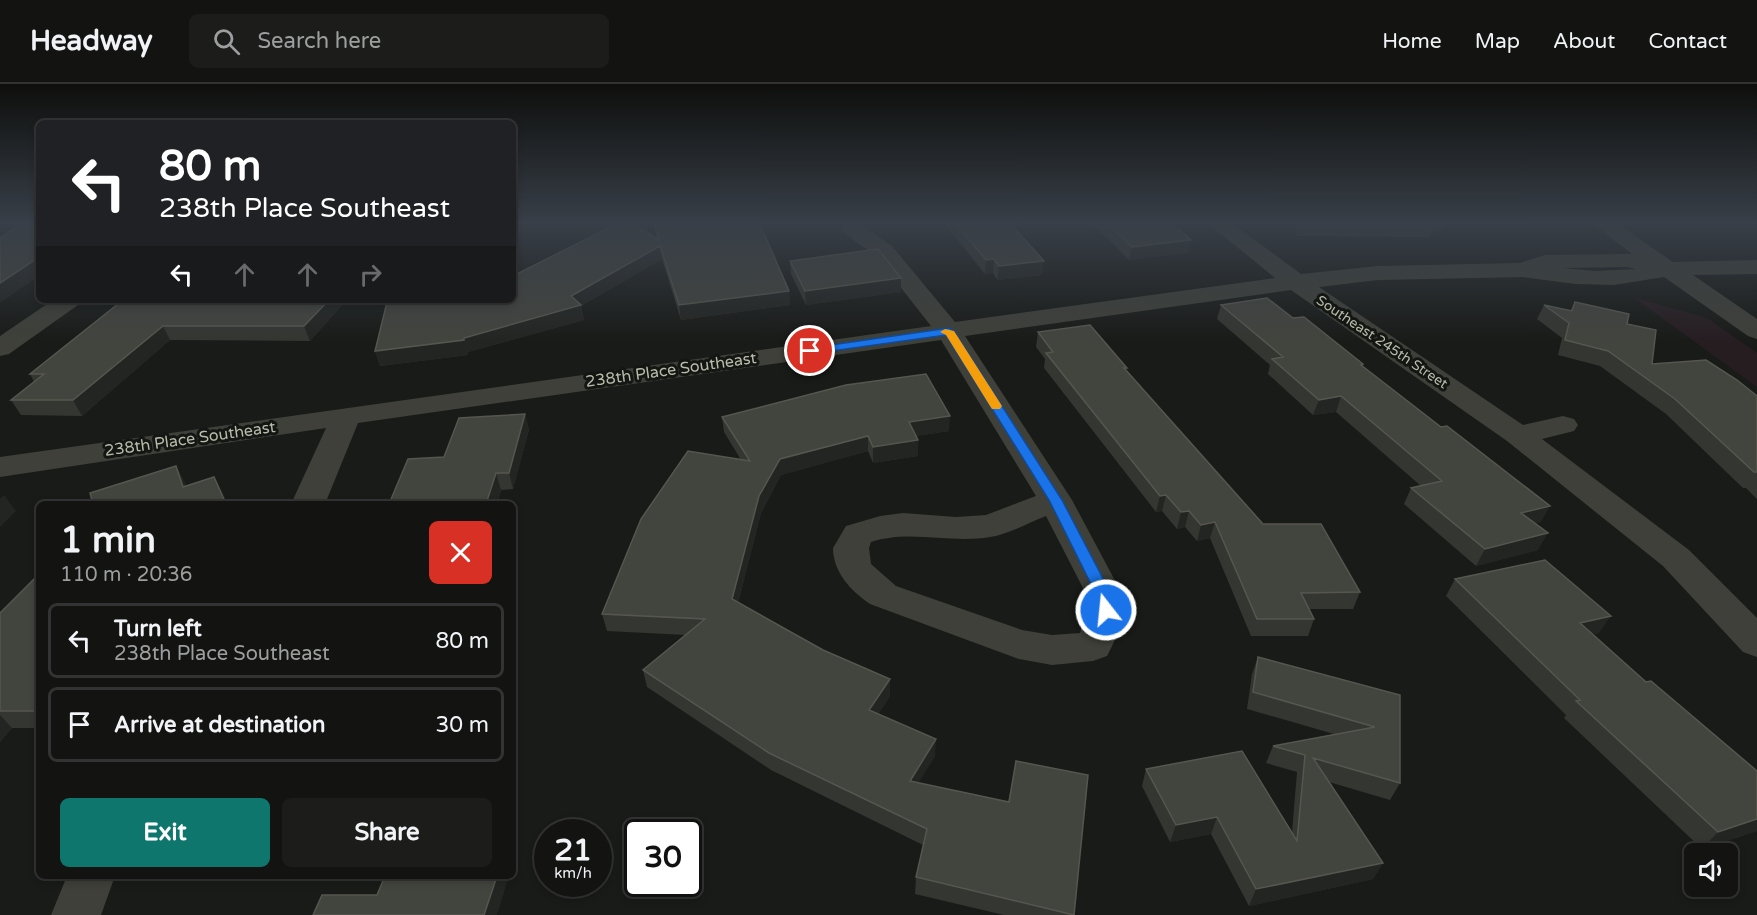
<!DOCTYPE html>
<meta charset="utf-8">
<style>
:root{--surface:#131412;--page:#1c1d1b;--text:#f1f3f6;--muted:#9d9e9f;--line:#323332;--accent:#0f766e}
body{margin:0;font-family:"Varela Round",sans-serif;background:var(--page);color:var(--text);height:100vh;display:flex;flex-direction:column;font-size:22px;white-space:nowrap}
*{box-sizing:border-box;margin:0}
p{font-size:20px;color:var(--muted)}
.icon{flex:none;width:33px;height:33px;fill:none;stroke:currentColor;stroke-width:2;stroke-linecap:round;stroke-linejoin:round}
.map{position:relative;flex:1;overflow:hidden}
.sheet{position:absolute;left:36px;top:417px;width:480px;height:378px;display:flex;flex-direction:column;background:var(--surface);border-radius:9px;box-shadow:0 3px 9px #0003,0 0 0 2px var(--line)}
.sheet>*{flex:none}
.top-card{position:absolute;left:36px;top:36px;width:480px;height:183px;border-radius:9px;box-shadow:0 3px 9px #0003,0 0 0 2px var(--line);background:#202124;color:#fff;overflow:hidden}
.buttons{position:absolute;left:1684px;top:759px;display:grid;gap:12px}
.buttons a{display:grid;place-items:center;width:54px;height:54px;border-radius:9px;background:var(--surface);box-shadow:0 3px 9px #0003,0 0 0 2px var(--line);font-size:30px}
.speed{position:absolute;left:534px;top:735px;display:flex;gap:12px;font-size:30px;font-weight:700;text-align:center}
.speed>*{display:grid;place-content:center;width:78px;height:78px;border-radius:50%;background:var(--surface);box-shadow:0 3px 9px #0003,0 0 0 2px var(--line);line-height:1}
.speed small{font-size:15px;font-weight:400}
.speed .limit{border:3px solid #111;border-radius:9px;background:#fff;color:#111}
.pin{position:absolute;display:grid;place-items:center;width:51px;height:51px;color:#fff;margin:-26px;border:3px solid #fff;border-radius:50%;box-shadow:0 2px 6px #0007}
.me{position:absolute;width:66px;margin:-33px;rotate:344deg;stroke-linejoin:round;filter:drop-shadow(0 0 4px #0008)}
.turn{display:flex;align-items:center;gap:21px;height:126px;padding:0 24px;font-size:27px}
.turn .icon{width:78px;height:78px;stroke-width:2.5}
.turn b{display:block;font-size:42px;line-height:51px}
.lanes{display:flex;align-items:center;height:57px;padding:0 24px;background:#0003;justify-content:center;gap:30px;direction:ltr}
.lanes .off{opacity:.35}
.round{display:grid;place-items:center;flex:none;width:63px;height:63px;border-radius:9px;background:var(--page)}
.head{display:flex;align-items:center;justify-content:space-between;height:102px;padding:0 24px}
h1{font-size:36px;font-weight:700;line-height:45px}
.action{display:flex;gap:12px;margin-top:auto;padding:12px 24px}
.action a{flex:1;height:69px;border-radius:9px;background:var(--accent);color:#fff;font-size:24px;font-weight:700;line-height:69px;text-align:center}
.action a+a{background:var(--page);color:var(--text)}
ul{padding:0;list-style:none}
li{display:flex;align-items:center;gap:18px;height:75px;margin:0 12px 9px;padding:0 12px;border:3px solid var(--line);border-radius:9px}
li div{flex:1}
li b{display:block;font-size:22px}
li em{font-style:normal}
header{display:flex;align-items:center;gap:36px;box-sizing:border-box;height:84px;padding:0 30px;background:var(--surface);border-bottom:2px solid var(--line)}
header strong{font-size:28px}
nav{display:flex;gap:33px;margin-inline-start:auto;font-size:21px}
.search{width:420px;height:54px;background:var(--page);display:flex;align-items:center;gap:15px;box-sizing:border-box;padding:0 21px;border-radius:9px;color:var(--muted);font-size:22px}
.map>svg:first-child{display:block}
.green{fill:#261d21}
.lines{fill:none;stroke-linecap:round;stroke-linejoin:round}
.minor{fill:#3e4039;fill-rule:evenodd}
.wall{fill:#343631}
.shaded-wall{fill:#232522}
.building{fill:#42443e;stroke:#55574f;stroke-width:1.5}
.route{fill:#1a73e8;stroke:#114b97;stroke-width:1.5}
.slow{fill:#f59e0b}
.labels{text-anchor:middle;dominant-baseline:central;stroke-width:6;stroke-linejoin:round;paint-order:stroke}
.far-street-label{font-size:14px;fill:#b9bba9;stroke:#141613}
.street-label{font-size:16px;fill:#b9bba9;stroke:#141613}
</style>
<header>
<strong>Headway</strong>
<div class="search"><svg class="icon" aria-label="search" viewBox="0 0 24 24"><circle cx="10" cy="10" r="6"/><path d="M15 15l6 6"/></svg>Search here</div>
<nav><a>Home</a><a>Map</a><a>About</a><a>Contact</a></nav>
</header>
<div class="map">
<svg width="1757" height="831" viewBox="0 0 1757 831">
<rect width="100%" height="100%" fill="#191b18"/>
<!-- green -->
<path class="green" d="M 1633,213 L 1707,234 L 1757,269 L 1757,303 Z"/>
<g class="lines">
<!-- minor -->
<path class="minor" d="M 844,140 L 861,140 L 892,162 L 955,238 L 1275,194 L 1209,140 L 1233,140 L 1301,190 L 1378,182 L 1520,179 L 1545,171 L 1632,170 L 1593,140 L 1618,140 L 1673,178 L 1757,176 L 1757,190 L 1693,191 L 1757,235 L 1757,255 L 1748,252 L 1664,193 L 1614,201 L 1576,200 L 1523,193 L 1378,196 L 1319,203 L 1523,341 L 1563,332 L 1574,335 L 1578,341 L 1574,347 L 1542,355 L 1689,466 L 1757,534 L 1757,573 L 1743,568 L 1663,482 L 1507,357 L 1291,206 L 965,252 L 1072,416 L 1119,504 L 1125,526 L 1119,548 L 1107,572 L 1093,577 L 1052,581 L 1019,575 L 870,520 C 851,507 833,488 833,464 L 846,442 L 880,432 L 903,429 L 956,433 L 986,431 L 1036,412 L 941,256 L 358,339 L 325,420 L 291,420 L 326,344 L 0,393 L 0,373 L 931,242 L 876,172 L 844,149 L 841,144 ZM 1627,183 L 1636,185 L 1595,187 L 1564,184 ZM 1046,432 L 1083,504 L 1087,526 L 1080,549 L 1052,551 L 1022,546 L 896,502 L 871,480 L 869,464 L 871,458 C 910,445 950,460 990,453 C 1009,450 1028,439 1046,432 Z
M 53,216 L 81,216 L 78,221 L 9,270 L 0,272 L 0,252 Z
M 67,792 L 115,792 L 101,831 L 51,831 Z"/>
</g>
<!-- wall -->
<path class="wall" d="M 654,140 L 760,140 L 789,207 L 790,221 L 681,236 L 662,175 L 581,222 L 584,236 L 468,268 L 468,271 L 380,282 L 375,267 L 447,219 L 513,216 L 657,155 Z
M 945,140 L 1011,140 L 1042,191 L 997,196 L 993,189 L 985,190 Z
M 1093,140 L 1173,140 L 1188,169 L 1129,176 Z
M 1296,140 L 1451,140 L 1429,153 L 1296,152 Z
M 790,177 L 901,194 L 901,208 L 806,221 L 791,190 Z
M 123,216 L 343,216 L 344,219 L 310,257 L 170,256 L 82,332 L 21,331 L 11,316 L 34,298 L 30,290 Z
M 1575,218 L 1627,240 L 1652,280 L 1757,312 L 1757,415 L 1746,404 L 1743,404 L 1666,330 L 1600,282 L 1558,271 L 1562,254 L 1537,235 L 1544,221 L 1570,227 Z
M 1221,221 L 1293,234 L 1363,280 L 1363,282 L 1541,438 L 1535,439 L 1538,466 L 1476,482 L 1404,420 L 1411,404 L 1421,402 L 1336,328 L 1313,331 L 1268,290 L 1270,281 L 1217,235 Z
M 1038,248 L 1127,287 L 1263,440 L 1360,508 L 1353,525 L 1309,525 L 1314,535 L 1308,552 L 1251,552 L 1210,454 L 1197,457 L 1185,443 L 1177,445 L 1162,427 L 1156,428 L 1044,284 L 1045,275 L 1036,263 Z
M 525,330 L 529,346 L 513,405 L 501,406 L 497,420 L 389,420 L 444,373 Z
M 722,333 L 949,347 L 916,352 L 918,356 L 918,372 L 873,379 L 868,367 L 781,391 L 761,429 L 738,519 L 823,566 L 890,595 L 890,612 L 878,630 L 935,672 L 918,699 L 1074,831 L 1004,831 L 915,810 L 916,793 L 923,761 L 771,686 L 647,603 L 643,586 L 686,551 L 607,547 L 602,530 L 741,376 L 724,348 Z
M 39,490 L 39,644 L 12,644 L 0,658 L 0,529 Z
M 1455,495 L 1599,549 L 1592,550 L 1646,598 L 1757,687 L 1757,747 L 1702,765 L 1564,634 L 1566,631 L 1446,512 Z
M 1258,573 L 1400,611 L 1400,699 L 1390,716 L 1329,698 L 1383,779 L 1373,795 L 1249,822 L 1211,750 L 1170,758 L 1142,702 L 1146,685 L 1292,748 L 1297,688 L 1266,679 L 1273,662 L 1334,650 L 1247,625 L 1252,590 Z"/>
<!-- shaded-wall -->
<path class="shaded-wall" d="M 1434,140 L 1451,140 L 1429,153 Z
M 1191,156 L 1188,169 L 1129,176 L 1132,163 Z
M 660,162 L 662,175 L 581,222 L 584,236 L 468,268 L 468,271 L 380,282 L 375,267 L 464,254 L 571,212 Z
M 39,173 L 39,192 L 0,219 L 0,199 Z
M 994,175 L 993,189 L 985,190 L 986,176 Z
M 1044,177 L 1042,191 L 997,196 L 999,182 Z
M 901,194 L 901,208 L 806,221 L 805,207 Z
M 789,207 L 790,221 L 681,236 L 679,221 Z
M 329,216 L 343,216 L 344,219 L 310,257 L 304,242 Z
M 163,242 L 170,256 L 82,332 L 73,316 Z
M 1341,312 L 1336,328 L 1313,331 L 1319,316 Z
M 525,330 L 529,346 L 513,405 L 509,389 Z
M 950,332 L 949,347 L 908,353 L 909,338 Z
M 868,352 L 868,367 L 781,391 L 761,429 L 735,532 L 732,515 L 759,412 L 780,375 Z
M 918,356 L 918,372 L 873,379 L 873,363 Z
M 176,382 L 185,398 L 193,419 L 183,403 Z
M 496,389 L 501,406 L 497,420 L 486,420 Z
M 214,393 L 223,409 L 228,420 L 226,420 Z
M 4,411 L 16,427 L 0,443 L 0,415 Z
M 1166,411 L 1162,427 L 1156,428 L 1160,412 Z
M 1550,422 L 1541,438 L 1512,445 L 1521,429 Z
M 1189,427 L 1185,443 L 1177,445 L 1181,428 Z
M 1215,438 L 1210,454 L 1197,457 L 1201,441 Z
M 1548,449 L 1538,466 L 1476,482 L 1485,465 Z
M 1611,532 L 1599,549 L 1569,556 L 1580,539 Z
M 890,595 L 890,612 L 869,643 L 869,626 Z
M 0,631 L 12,644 L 0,658 Z
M 936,655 L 935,672 L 909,714 L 910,697 Z
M 1217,733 L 1211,750 L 1170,758 L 1176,741 Z
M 1757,735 L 1757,747 L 1702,765 L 1718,748 Z
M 513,746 L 516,753 L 513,761 Z
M 1383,779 L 1373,795 L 1249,822 L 1256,805 Z
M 497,792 L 509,792 L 497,831 L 484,831 Z"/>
<!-- building -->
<path class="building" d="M 21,140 L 39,140 L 39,173 L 0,199 L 0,154 Z
M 616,140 L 634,140 L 659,156 L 654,140 L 760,140 L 789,207 L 679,221 L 660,162 L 571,212 L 581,221 L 464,254 L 464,256 L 375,267 L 387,218 L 447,219 L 457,216 L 513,216 L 513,192 Z
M 956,140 L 1011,140 L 1044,177 L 999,182 L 994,175 L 986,176 Z
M 1108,140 L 1173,140 L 1191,156 L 1132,163 Z
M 878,165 L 901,194 L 805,207 L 790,177 Z
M 1267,214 L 1293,234 L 1304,233 L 1363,280 L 1361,281 L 1441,343 L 1447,342 L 1550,422 L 1521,429 L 1548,449 L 1485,465 L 1411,404 L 1442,397 L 1341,312 L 1319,316 L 1272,275 L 1283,273 L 1221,221 Z
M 123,216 L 329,216 L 304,242 L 163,242 L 73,316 L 11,316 L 44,290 L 30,290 Z
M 1575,218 L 1629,230 L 1627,240 L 1656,246 L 1652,280 L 1706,276 L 1737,296 L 1757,312 L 1757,388 L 1754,388 L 1675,315 L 1608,267 L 1565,256 L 1569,239 L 1544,221 L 1572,227 Z
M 1090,241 L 1127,284 L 1124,284 L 1263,440 L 1321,440 L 1360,508 L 1301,509 L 1314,535 L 1257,535 L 1215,438 L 1201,441 L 1189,427 L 1181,428 L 1166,411 L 1160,412 L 1046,269 L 1053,268 L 1038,248 Z
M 926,290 L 950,332 L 909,338 L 918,356 L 873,363 L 868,352 L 780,375 L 759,412 L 732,515 L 823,566 L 890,595 L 869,626 L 936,655 L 910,697 L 1009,718 L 1016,677 L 1088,691 L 1074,831 L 916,793 L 927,745 L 769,669 L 643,586 L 705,535 L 602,530 L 641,435 L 688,367 L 750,377 L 722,333 L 846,301 Z
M 525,330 L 509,389 L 496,389 L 486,420 L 389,420 L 408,375 L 444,373 L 459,334 Z
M 176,382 L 183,403 L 214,393 L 226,420 L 93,420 L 90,409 Z
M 1545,476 L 1611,532 L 1580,539 L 1646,598 L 1651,597 L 1757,687 L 1757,735 L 1718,748 L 1576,617 L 1580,616 L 1455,495 Z
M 39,490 L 39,627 L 0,627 L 0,529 Z
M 1258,573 L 1400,611 L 1400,699 L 1313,674 L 1383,779 L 1256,805 L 1217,733 L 1176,741 L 1146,685 L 1242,667 L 1297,757 L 1305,671 L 1273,662 L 1375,643 L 1253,608 Z
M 385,792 L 497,792 L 484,831 L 313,831 L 322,811 L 377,811 Z"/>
<!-- sky -->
<linearGradient id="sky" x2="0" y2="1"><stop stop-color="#0e0f0d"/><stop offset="0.54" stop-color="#383f48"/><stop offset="1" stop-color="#383f48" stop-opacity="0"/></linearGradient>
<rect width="1757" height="257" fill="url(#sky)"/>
<!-- route -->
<path class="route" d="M 949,244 L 954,247 L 1062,416 L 1108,504 L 1114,526 L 1111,530 L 1100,530 L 1093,504 L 1049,416 L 946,251 L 810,270 L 804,267 L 810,264 Z"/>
<!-- slow -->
<path class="slow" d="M 945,245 L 954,247 L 1002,322 L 1000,325 L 992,325 L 990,322 L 946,251 L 940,248 Z"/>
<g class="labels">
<!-- far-street labels -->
<g class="far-street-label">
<text transform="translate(1382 258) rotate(34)">Southeast 245th Street</text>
</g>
<!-- street labels -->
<g class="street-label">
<text transform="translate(671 286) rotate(-8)">238th Place Southeast</text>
<text transform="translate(190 355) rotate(-8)">238th Place Southeast</text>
</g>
</g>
</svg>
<div class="buttons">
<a><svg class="icon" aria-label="sound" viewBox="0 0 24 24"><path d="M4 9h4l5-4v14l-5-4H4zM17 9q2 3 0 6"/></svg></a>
</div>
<div class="speed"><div>21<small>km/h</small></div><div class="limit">30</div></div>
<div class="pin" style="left:810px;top:267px;background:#d93025"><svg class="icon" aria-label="arrive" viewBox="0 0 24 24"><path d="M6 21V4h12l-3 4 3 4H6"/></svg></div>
<svg class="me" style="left:1106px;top:526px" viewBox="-20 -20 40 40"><circle r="17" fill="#1a73e8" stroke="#fff" stroke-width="3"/><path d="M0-11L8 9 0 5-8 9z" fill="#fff"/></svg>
<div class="top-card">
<div class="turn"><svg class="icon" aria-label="left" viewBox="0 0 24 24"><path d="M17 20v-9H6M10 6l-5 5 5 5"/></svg><div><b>80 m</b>238th Place Southeast</div></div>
<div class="lanes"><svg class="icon" aria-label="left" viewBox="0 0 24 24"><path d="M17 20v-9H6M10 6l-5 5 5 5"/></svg><svg class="icon off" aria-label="ahead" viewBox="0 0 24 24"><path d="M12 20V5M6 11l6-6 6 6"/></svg><svg class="icon off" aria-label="ahead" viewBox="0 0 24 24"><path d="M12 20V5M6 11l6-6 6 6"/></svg><svg class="icon off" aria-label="right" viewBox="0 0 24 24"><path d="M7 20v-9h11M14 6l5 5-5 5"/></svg></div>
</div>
<section class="sheet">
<div class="head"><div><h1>1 min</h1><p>110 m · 20:36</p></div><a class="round" style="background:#d93025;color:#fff"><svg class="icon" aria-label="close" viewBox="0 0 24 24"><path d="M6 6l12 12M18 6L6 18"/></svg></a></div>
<ul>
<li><svg class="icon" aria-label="left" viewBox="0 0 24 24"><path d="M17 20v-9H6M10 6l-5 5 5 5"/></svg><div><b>Turn left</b><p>238th Place Southeast</p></div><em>80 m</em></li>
<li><svg class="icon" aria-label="arrive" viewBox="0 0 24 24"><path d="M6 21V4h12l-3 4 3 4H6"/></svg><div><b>Arrive at destination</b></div><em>30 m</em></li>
</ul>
<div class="action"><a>Exit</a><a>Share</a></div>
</section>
</div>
